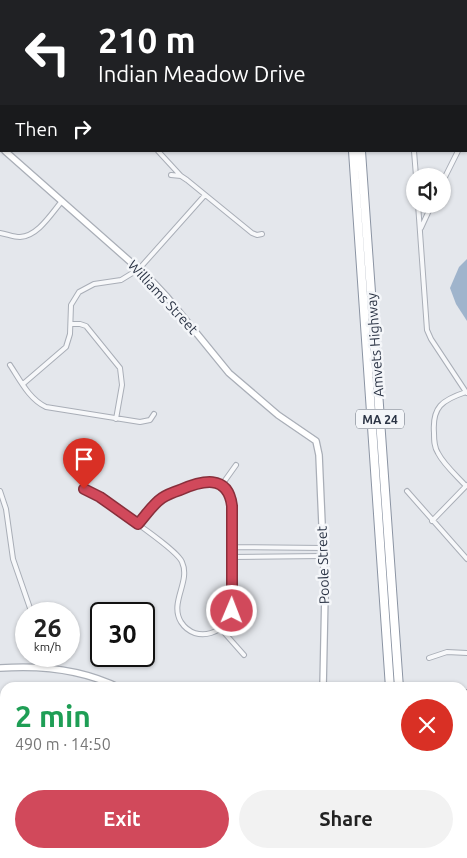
<!DOCTYPE html>
<meta charset="utf-8">
<style>
:root{--surface:#fff;--page:#f2f2f2;--text:#222;--muted:#767676;--accent:#d1495b}
body{margin:0;font-family:Ubuntu,sans-serif;background:var(--page);color:var(--text);height:100vh;display:flex;flex-direction:column;font-size:19px;white-space:nowrap}
*{box-sizing:border-box;margin:0}
p{font-size:16px;color:var(--muted)}
.icon{flex:none;width:28px;height:28px;fill:none;stroke:currentColor;stroke-width:2;stroke-linecap:round;stroke-linejoin:round}
.map{position:relative;flex:1;overflow:hidden}
.side{position:absolute;left:0px;top:682px;width:468px;height:176px;display:flex;flex-direction:column;background:var(--surface);border-radius:15px 15px 0 0;box-shadow:0 1px 4px #0004}
.side>*{flex:none}
.guide{position:absolute;left:0px;top:0px;width:468px;height:152px;box-shadow:0 1px 4px #0004;background:#202124;color:#fff;overflow:hidden}
.fabs{position:absolute;left:406px;top:168px;display:grid;gap:10px}
.fabs a{display:grid;place-items:center;width:45px;height:45px;border-radius:50%;background:var(--surface);box-shadow:0 1px 4px #0004;font-size:25px}
.speed{position:absolute;left:15px;top:602px;display:flex;gap:10px;font-size:25px;font-weight:700;text-align:center}
.speed>*{display:grid;place-content:center;width:65px;height:65px;border-radius:50%;background:var(--surface);box-shadow:0 1px 4px #0004;line-height:1}
.speed small{font-size:12px;font-weight:400}
.speed .limit{border:2px solid #111;border-radius:8px;background:#fff;color:#111}
.pin{position:absolute;display:grid;place-items:center;width:42px;height:42px;color:#fff;margin:-51px -21px;border-radius:50% 50% 50% 0;rotate:-45deg;box-shadow:0 0 5px #0007}
.pin .icon{rotate:45deg}
.me{position:absolute;width:55px;margin:-28px;rotate:1deg;stroke-linejoin:round;filter:drop-shadow(0 0 4px #0008)}
.turn{display:flex;align-items:center;gap:18px;height:105px;padding:0 15px;font-size:22px}
.turn .icon{width:65px;height:65px;stroke-width:2.5}
.turn b{display:block;font-size:35px;line-height:42px}
.then{display:flex;align-items:center;height:48px;padding:0 15px;background:#0003;gap:10px;font-size:19px}
.round{display:grid;place-items:center;flex:none;width:52px;height:52px;border-radius:26px;background:var(--page)}
.headline{display:flex;align-items:center;justify-content:space-between;height:85px;padding:0 15px}
h1{font-size:30px;font-weight:700;line-height:38px;color:#1e9e55}
.action{display:flex;gap:10px;margin-top:auto;padding:10px 15px}
.action a{flex:1;height:58px;border-radius:30px;background:var(--accent);color:#fff;font-size:20px;font-weight:700;line-height:58px;text-align:center}
.action a+a{background:var(--page);color:var(--text)}
.map>svg:first-child{display:block}
.built{fill:#d2d6de}
.water{fill:#9fb4cc}
.lines{fill:none;stroke-linecap:round;stroke-linejoin:round}
.street-casing{stroke:#a9aeb7;stroke-width:6}
.secondary-casing{stroke:#a9aeb7;stroke-width:8}
.highway-casing{stroke:#8b94a3;stroke-width:10}
.street{stroke:#f7f8fa;stroke-width:4}
.secondary{stroke:#fff;stroke-width:5.5}
.highway{stroke:#fff;stroke-width:8}
.route-casing{stroke:#882f3b;stroke-width:12}
.route{stroke:#d1495b;stroke-width:9}
.labels{text-anchor:middle;dominant-baseline:central;stroke-width:5;stroke-linejoin:round;paint-order:stroke}
.shield{fill:#f4f6f9;stroke:#676e7b;stroke-width:1}
.shield-label{font-size:12px;font-weight:bold;fill:#2b3445}
.street-label{font-size:14px;fill:#2b3445;stroke:#f4f6f9}
</style>
<div class="map">
<svg width="467" height="858" viewBox="0 0 467 858">
<rect width="100%" height="100%" fill="#e4e7ec"/>
<!-- built -->
<path class="built" d="M 178,854 L 392,854 L 393,858 L 177,858 Z"/>
<!-- water -->
<path class="water" d="M 467,259 L 467,321 L 456,304 L 450,288 L 459,267 Z"/>
<g class="lines">
<!-- street casing -->
<g class="street-casing">
<path id="street" d="M 48,1 L 48,0
M 0,74 L 1,72
M 466,109 L 467,109
M 466,134 L 467,132
M 158,151 L 181,176
M 414,151 L 416,176
M 171,175 L 181,176 L 187,180 L 252,233 L 257,235 L 262,234
M 442,183 L 458,151
M 418,204 L 427,330 L 431,339 L 466,392
M 421,228 L 432,204
M 0,233 C 7,234 13,237 20,237 C 38,236 51,214 62,201
M 71,324 L 80,324 L 86,326 L 120,368 L 122,385 L 116,419
M 10,365 C 20,380 29,399 46,407 L 140,422 L 150,420 L 154,414
M 23,384 L 66,347 L 70,334 L 71,305 L 79,292 L 94,284 L 121,280 L 139,269 L 205,195
M 205,481 C 219,482 228,489 232,503 L 232,608 C 229,633 196,645 181,622 C 169,602 191,582 182,562 C 178,552 148,532 138,524 L 151,509 L 163,498 Z
M 221,486 L 236,465
M 466,486 C 457,476 444,465 438,453 C 434,447 434,440 434,433 C 432,407 442,400 466,392 L 467,393
M 84,489 L 100,497 L 138,524
M 0,491 L 6,509 L 13,559 L 32,614
M 407,491 L 467,559
M 432,521 L 467,485
M 232,547 L 323,548
M 232,557 L 323,556
M 221,629 L 244,655
M 429,658 L 447,652 L 467,653
M 37,667 L 38,656
M 0,811 L 5,814"/>
</g>
<!-- secondary casing -->
<g class="secondary-casing">
<path id="secondary" d="M 0,147 L 1,148
M 5,151 L 151,280 L 167,297 L 229,373 L 278,415 L 316,441 L 319,455 L 325,593 L 323,688
M 0,668 C 41,665 82,669 120,688
M 462,693 L 467,693"/>
</g>
<!-- highway casing -->
<g class="highway-casing">
<path id="highway" d="M 343,0 L 343,1
M 351,0 L 351,1
M 353,151 L 390,688
M 361,151 L 399,688
M 402,854 L 402,858
M 410,854 L 410,858"/>
</g>
<!-- street -->
<use href="#street" class="street"/>
<!-- secondary -->
<use href="#secondary" class="secondary"/>
<!-- highway -->
<use href="#highway" class="highway"/>
</g>
<g class="lines">
<!-- route casing -->
<g class="route-casing">
<path id="route" d="M 84,489 L 100,497 L 138,524 C 146,515 153,504 162,498 C 168,494 174,492 180,490 C 201,481 228,473 232,506 L 232,611"/>
</g>
<!-- route -->
<use href="#route" class="route"/>
</g>
<g class="labels">
<!-- shield labels -->
<rect class="shield" x="356" y="409.5" width="48" height="19" rx="4"/>
<g class="shield-label">
<text x="380" y="419">MA 24</text>
</g>
<!-- street labels -->
<g class="street-label">
<text transform="translate(163 297) rotate(47)">Williams Street</text>
<text transform="translate(375 345) rotate(-94)">Amvets Highway</text>
<text transform="translate(323 565) rotate(-92)">Poole Street</text>
</g>
</g>
</svg>
<div class="fabs">
<a><svg class="icon" aria-label="sound" viewBox="0 0 24 24"><path d="M4 9h4l5-4v14l-5-4H4zM17 9q2 3 0 6"/></svg></a>
</div>
<div class="speed"><div>26<small>km/h</small></div><div class="limit">30</div></div>
<div class="pin" style="left:84px;top:489px;background:#d93025"><svg class="icon" aria-label="arrive" viewBox="0 0 24 24"><path d="M6 21V4h12l-3 4 3 4H6"/></svg></div>
<svg class="me" style="left:232px;top:611px" viewBox="-20 -20 40 40"><circle r="17" fill="#d1495b" stroke="#fff" stroke-width="3"/><path d="M0-11L8 9 0 5-8 9z" fill="#fff"/></svg>
<div class="guide">
<div class="turn"><svg class="icon" aria-label="left" viewBox="0 0 24 24"><path d="M17 20v-9H6M10 6l-5 5 5 5"/></svg><div><b>210 m</b>Indian Meadow Drive</div></div>
<div class="then">Then<svg class="icon" aria-label="right" viewBox="0 0 24 24"><path d="M7 20v-9h11M14 6l5 5-5 5"/></svg></div>
</div>
<section class="side">
<div class="headline"><div><h1>2 min</h1><p>490 m · 14:50</p></div><a class="round" style="background:#d93025;color:#fff"><svg class="icon" aria-label="close" viewBox="0 0 24 24"><path d="M6 6l12 12M18 6L6 18"/></svg></a></div>
<div class="action"><a>Exit</a><a>Share</a></div>
</section>
</div>
